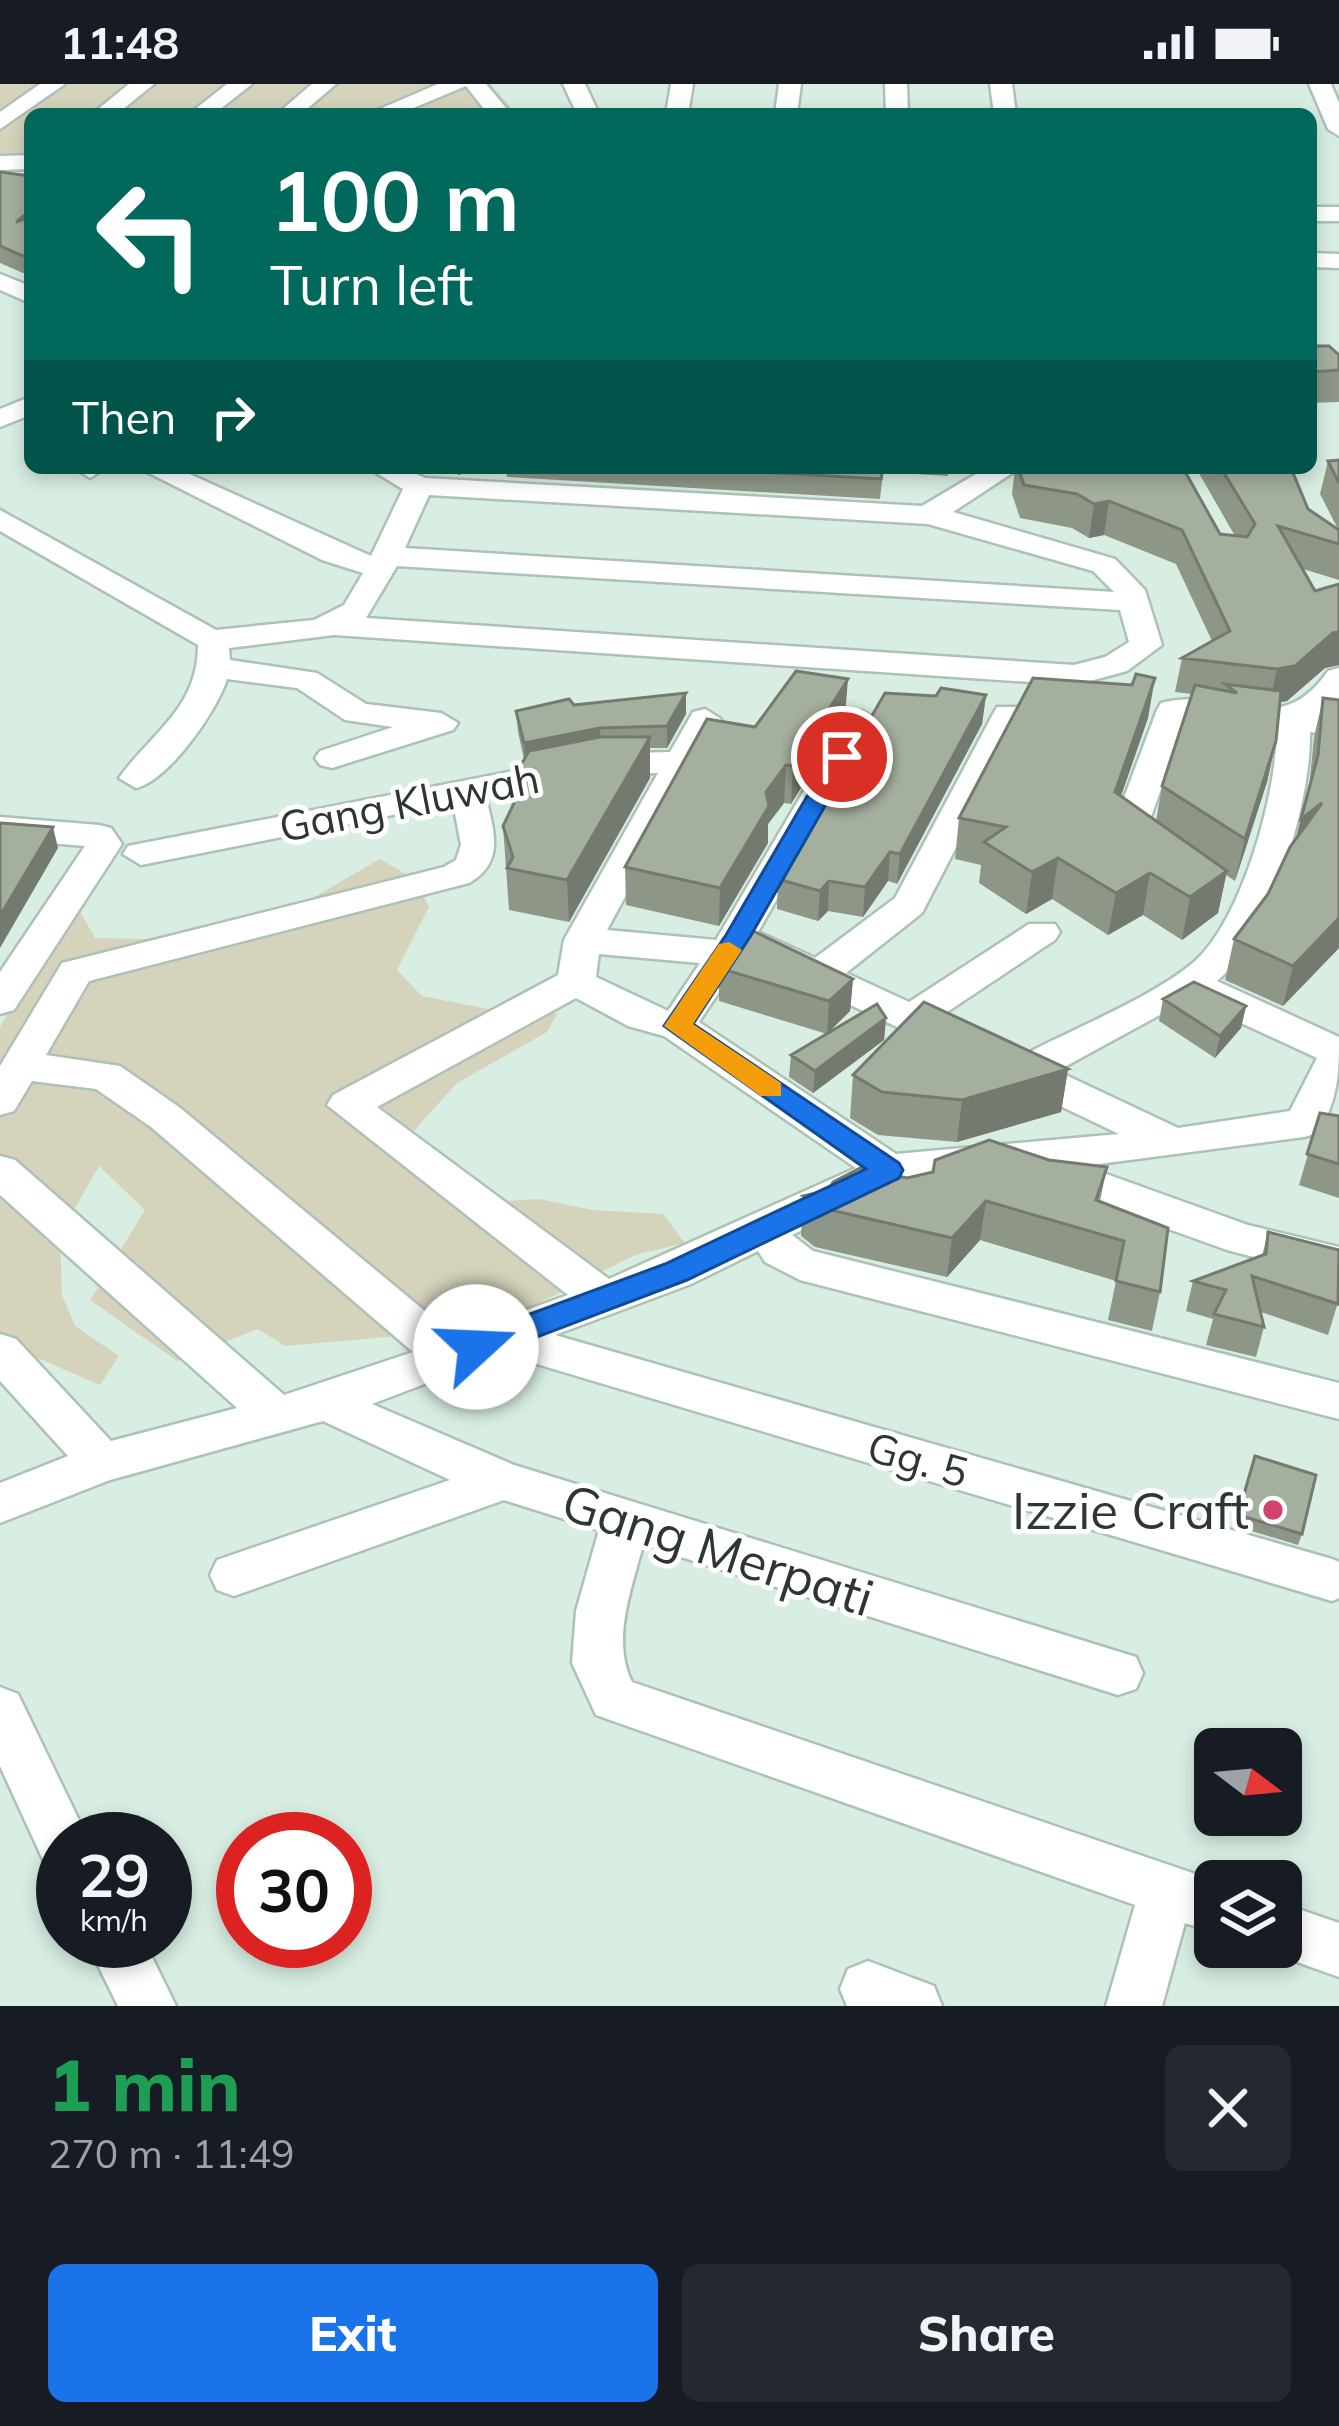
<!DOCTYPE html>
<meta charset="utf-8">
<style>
:root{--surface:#171b24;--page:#242831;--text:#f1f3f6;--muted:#9ea1a6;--accent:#1a73e8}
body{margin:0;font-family:Mulish,sans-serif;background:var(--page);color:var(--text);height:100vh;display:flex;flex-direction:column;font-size:45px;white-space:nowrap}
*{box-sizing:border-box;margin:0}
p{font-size:39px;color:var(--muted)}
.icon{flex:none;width:66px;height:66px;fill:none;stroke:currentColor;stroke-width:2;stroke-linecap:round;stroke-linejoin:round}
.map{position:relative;height:1922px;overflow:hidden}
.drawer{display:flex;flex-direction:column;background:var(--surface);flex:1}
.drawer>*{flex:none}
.top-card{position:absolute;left:24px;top:24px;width:1293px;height:366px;border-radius:18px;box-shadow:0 6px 18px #0003;background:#00695c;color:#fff;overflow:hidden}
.needle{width:78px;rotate:106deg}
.buttons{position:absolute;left:1194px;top:1644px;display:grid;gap:24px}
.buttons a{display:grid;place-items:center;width:108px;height:108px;border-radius:18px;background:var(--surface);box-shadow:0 6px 18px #0003;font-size:60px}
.speed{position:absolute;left:36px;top:1728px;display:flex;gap:24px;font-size:60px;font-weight:700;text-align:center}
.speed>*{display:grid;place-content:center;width:156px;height:156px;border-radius:50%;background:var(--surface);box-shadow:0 6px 18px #0003;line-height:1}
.speed small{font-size:30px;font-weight:400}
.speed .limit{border:18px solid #d22;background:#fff;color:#111}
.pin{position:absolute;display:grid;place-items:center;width:102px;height:102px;color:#fff;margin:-51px;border:6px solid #fff;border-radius:50%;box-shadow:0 3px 12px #0007}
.me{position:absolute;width:132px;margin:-66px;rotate:70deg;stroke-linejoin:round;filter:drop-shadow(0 0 9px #0008)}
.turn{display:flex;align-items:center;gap:42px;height:252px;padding:0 48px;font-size:54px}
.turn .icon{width:156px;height:156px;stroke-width:2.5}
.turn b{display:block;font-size:84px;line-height:102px}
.then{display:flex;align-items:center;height:114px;padding:0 48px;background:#0003;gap:24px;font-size:45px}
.round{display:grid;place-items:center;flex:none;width:126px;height:126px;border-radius:18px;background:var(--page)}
.overview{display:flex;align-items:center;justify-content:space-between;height:204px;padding:0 48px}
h1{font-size:72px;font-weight:800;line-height:90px;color:#1e9e55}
.cta{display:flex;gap:24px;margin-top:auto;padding:24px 48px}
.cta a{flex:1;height:138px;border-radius:18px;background:var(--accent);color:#fff;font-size:48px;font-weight:800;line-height:138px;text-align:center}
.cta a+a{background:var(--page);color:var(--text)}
.status{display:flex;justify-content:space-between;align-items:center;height:84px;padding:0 60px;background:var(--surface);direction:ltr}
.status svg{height:33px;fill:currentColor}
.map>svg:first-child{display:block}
.green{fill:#d6d3bc}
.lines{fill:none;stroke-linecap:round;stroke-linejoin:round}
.minor-casing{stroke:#adc2b7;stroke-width:5}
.minor{fill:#fff;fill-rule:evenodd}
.wall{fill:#8e9688}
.shaded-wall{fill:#747a6f}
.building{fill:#a5af9e;stroke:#747a6f;stroke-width:3}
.route{fill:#1a73e8;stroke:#114b97;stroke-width:3}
.slow{fill:#f59e0b}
.poi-dot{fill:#d1436e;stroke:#fff;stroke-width:4.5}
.labels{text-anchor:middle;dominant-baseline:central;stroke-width:10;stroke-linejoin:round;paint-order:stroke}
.street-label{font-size:42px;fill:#2d3631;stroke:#fff}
.near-poi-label{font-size:51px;fill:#2d3631;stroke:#fff;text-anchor:end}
.near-street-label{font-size:51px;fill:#2d3631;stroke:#fff}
</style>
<div class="status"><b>11:48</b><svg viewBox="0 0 49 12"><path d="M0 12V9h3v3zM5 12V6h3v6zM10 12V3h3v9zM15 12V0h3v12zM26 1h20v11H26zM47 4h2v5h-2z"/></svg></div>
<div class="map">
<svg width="1339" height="1922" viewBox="0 0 1339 1922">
<rect width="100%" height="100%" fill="#d8eee2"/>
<!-- green -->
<path class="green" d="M 0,0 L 490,0 L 517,30 L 30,30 L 30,69 L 0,69 Z
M 380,775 L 416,796 L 429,823 L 397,886 L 422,912 L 488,925 L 518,918 L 557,930 L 547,948 L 457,999 L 403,1059 L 484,1118 L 539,1115 L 593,1126 L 663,1130 L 685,1159 L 635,1171 L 517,1230 L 410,1251 L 285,1262 L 258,1245 L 177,1277 L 90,1216 L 145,1126 L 99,1082 L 60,1150 L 62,1211 L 75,1242 L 119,1272 L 100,1301 L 0,1258 L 0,943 L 73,815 L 95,854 L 257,857 L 292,826 Z"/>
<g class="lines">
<!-- minor casing -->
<g class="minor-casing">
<path id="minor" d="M 40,0 L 65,0 L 0,45 L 0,28 Z
M 129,0 L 154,0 L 117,30 L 92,30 Z
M 227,0 L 252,0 L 214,30 L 189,30 Z
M 312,0 L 336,0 L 301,30 L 277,30 Z
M 438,0 L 486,0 L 511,30 L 488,30 L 466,2 L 399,30 L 368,30 Z
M 563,0 L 585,0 L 599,30 L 577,30 Z
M 671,0 L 693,0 L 688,30 L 666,30 Z
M 779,0 L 801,0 L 797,30 L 775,30 Z
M 885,0 L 907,0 L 908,30 L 886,30 Z
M 990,0 L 1012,0 L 1016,30 L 994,30 Z
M 1309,0 L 1331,0 L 1339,19 L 1339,52 L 1328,45 Z
M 30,71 L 30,85 L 0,86 L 0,72 Z
M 1311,123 L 1339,123 L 1339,137 L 1311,137 Z
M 1311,169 L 1339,170 L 1339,184 L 1311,183 Z
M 0,190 L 30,202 L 30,219 L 0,206 Z
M 30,313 L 30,331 L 0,343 L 0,325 Z
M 106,384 L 90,394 L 76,385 L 77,384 Z
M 139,384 L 176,384 L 371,472 L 403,405 L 368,384 L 404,384 L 425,394 L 922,422 L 986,384 L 1020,384 L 953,428 L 1115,475 L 1145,506 L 1162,561 L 1127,587 L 1075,601 L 334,551 L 229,564 L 230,576 L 317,589 L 366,620 L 441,629 L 458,639 L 453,646 L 332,684 L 320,681 L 315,674 L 320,667 L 393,643 L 345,636 L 297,604 L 227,595 C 217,627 169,696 136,704 L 119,694 C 152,648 198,624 198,561 L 0,447 L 0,426 L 216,546 L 314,536 L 344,521 L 363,489 L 322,476 ZM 429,411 L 928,440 L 1093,487 L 1114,508 L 405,464 ZM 397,482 L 1120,526 L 1129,558 L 1105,573 L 1074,581 L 366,534 Z
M 1339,584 L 1339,618 L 1328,631 L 1339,632 L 1339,652 L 1310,648 C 1311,719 1272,850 1217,897 L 1339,953 C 1339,991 1338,1016 1318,1049 L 1304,1053 L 1084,1082 L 1248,1141 L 1339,1163 L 1339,1195 L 1227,1166 L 1038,1098 L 1032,1087 L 896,1100 L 792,1151 L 813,1167 L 1339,1299 L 1339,1335 L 800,1196 L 765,1178 L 758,1167 L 691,1200 L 555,1251 L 1332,1475 L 1339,1478 L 1339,1514 L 1332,1517 L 503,1270 L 372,1320 L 514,1381 L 1136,1573 L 1143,1589 L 1136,1605 L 1118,1611 L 643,1461 C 632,1504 611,1556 632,1598 L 1216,1797 L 1215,1849 L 1185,1839 L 1162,1922 L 1106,1922 L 1135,1821 L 596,1631 L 572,1579 L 576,1527 L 599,1446 L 504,1416 L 234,1512 L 217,1506 L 210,1491 L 217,1476 L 450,1396 L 323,1337 L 110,1396 L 0,1439 L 0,1399 L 68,1372 L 0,1297 L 0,1250 L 16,1255 L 111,1357 L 237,1324 L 0,1111 L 0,1072 L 15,1076 L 284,1311 L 413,1268 L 151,1043 L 96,1005 L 32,997 L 14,1027 L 0,1031 L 0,982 L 62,879 L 444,783 L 456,776 L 461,761 L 453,719 L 141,781 L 123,770 L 128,762 L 601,670 L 670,668 L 693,628 L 705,625 L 721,635 L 607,846 L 716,856 L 845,637 L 862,627 L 879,637 L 758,848 L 815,874 L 895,814 L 993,630 L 997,623 L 1021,623 L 1025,630 L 922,829 L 846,889 L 909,918 L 1029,840 L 1055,840 L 1060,848 L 1055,856 L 941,932 L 972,947 L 977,956 L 972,965 L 944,965 L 744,871 L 699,938 L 896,1070 L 1119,1050 L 1002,994 L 996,984 L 1002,974 L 1022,972 C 1074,944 1150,915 1194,878 C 1243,835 1277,707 1277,644 L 1187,633 L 1148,741 L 1168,763 L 1150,774 L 1138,771 L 1113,743 L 1157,626 L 1161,619 C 1232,601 1278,659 1328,587 ZM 658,689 L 564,856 L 558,891 L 333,1011 L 327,1021 L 568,1211 L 455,1252 L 179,1023 L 120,982 L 46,971 L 89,897 L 469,799 C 505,778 494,748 486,713 L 601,690 ZM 599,870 L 700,879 L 668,927 L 596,893 ZM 576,914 L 628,942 L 664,952 L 856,1084 L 609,1195 L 377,1023 ZM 1189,915 L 1317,974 L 1290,1027 L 1178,1044 L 1057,987 Z
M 0,733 L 99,741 L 111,744 L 122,760 L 14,926 L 0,930 L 0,888 L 85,762 L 0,755 Z
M 0,1603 L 18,1610 L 88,1755 L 63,1755 L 63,1785 L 44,1778 L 0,1682 Z
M 1281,1819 L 1339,1839 L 1339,1893 L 1261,1865 L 1281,1863 Z
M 86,1857 L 144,1857 L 176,1922 L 118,1922 Z
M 868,1877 L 934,1902 L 942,1922 L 847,1922 L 840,1905 L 848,1885 Z"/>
</g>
<!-- minor -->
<use href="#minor" class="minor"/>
</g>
<!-- wall -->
<path class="wall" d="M 0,88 L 30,92 L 30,192 L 0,179 Z
M 1311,256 L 1315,262 L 1339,271 L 1339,318 L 1311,319 Z
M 1339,376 L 1339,496 L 1303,485 L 1315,507 L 1339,500 L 1339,581 L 1325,584 L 1287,617 L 1280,618 L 1276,657 L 1267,698 L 1235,797 L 1226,791 L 1218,829 L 1182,856 L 1143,831 L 1108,851 L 1052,815 L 1026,830 L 979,799 L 981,781 L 955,775 L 959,734 L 1148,634 L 1121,712 L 1156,737 L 1162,702 L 1192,610 L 1175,608 L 1182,574 L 1212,557 L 1176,480 L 1104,451 L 1089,454 L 1072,444 L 1020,434 L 1012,410 L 1015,384 L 1183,384 L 1220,450 L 1235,452 L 1196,384 L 1291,384 L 1308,425 L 1338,445 L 1320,410 L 1328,377 Z
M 444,384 L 474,384 L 459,391 Z
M 506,384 L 949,384 L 948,392 L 883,388 L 880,415 L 507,393 Z
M 986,611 L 982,640 L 897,800 L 888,797 L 863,833 L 828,827 L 818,837 L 777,825 L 778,795 L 936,612 Z
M 1323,614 L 1339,864 L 1283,922 L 1225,896 L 1234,855 L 1268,810 L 1296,755 L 1309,705 L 1314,653 Z
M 574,621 L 686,630 L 667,664 L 650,664 L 650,694 L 569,838 L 509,826 L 503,742 L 512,725 L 510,700 L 524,675 L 518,648 L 516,627 Z
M 845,632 L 791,720 L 784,719 L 768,740 L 768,759 L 719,842 L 626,821 L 625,783 L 755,643 Z
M 719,884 L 853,895 L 850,927 L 827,949 L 886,934 L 884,956 L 813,1009 L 789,993 L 791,971 L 827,950 L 719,917 Z
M 1163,915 L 1246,922 L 1241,944 L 1215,974 L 1159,937 Z
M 1068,985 L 1061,1028 L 957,1058 L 878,1051 L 850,1034 L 853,991 Z
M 1320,1029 L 1339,1032 L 1339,1114 L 1299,1101 Z
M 1049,1076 L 1107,1083 L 1100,1117 L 1160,1208 L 1152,1247 L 1108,1236 L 1116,1197 L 980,1156 L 947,1193 L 815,1163 L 801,1152 L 803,1112 L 907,1094 Z
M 1268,1148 L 1339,1215 L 1328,1251 L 1261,1228 L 1264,1243 L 1256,1273 L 1206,1261 L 1213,1235 L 1186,1227 L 1193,1197 L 1262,1172 Z
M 1255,1372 L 1302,1450 L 1298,1461 L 1235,1442 Z"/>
<!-- shaded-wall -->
<path class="shaded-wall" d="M 458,384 L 474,384 L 459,391 Z
M 1109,417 L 1104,451 L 1089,454 L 1094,420 Z
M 1339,548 L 1339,581 L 1325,584 L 1287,617 L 1269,620 L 1277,585 L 1333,549 Z
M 1155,594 L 1148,634 L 1108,749 L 1115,708 Z
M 848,595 L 845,632 L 791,720 L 793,682 Z
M 686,609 L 686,630 L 667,664 L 667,642 Z
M 986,611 L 982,640 L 897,800 L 900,770 Z
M 600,644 L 601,665 L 525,680 L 524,659 Z
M 650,653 L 650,694 L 569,838 L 567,796 Z
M 1276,657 L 1267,698 L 1235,797 L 1245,755 Z
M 786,681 L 784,719 L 768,740 L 768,759 L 719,842 L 720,804 L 766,708 Z
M 1322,719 L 1291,775 L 1301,735 Z
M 53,743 L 58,764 L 0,864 L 0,832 Z
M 890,768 L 888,797 L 863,833 L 865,803 Z
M 1058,774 L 1052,815 L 1026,830 L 1032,788 Z
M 1227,787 L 1218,829 L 1182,856 L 1190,813 Z
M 1150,789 L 1143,831 L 1108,851 L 1116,809 Z
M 829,797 L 828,827 L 818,837 L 820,807 Z
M 1339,834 L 1339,864 L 1283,922 L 1293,882 Z
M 853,895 L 850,927 L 827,950 L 829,917 Z
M 1246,922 L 1241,944 L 1215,974 L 1220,952 Z
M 886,934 L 884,956 L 813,1009 L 815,987 Z
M 1068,985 L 1061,1028 L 957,1058 L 962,1016 Z
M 986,1117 L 980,1156 L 947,1193 L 952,1154 Z"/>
<!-- building -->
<path class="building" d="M 0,88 L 30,92 L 30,127 L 16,138 L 30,133 L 30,175 L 0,162 Z
M 1311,256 L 1313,256 L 1315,262 L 1329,262 L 1339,271 L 1339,286 L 1311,288 Z
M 1339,376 L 1339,399 L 1328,377 Z
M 692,384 L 883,384 L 881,395 Z
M 1018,384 L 1183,384 L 1220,450 L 1247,453 L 1255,440 L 1221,384 L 1291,384 L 1308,425 L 1339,446 L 1339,460 L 1278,442 L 1315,507 L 1339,500 L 1339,548 L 1333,549 L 1295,582 L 1277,585 L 1182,574 L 1230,547 L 1182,446 L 1109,417 L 1094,420 L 1077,410 L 1024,401 Z
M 796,587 L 848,595 L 793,682 L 786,681 L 766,708 L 769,722 L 720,804 L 625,783 L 707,635 L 755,643 Z
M 1136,590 L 1155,594 L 1115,708 L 1227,787 L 1190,813 L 1150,789 L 1116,809 L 1058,774 L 1032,788 L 984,758 L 1006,743 L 959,734 L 1033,594 L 1132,601 Z
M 1225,600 L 1281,607 L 1276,657 L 1245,755 L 1162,702 L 1195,601 L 1237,609 Z
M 941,604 L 986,611 L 900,770 L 890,768 L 865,803 L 829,797 L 820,807 L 778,795 L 885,609 L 936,612 Z
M 686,609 L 667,642 L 600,644 L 524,659 L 516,627 L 569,615 L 574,621 Z
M 1323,614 L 1339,616 L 1339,834 L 1293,882 L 1234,855 L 1268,810 L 1290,763 L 1322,719 L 1301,735 L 1318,671 Z
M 600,653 L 650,653 L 567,796 L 507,784 L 513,773 L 503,742 L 516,715 L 510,700 L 529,667 Z
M 1,739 L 53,743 L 0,832 L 0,740 Z
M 747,844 L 853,895 L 829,917 L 719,884 Z
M 1194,898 L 1246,922 L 1220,952 L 1163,915 Z
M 924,918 L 1068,985 L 962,1016 L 882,1008 L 853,991 Z
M 877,920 L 886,934 L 815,987 L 791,971 Z
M 1320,1029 L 1339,1032 L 1339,1080 L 1307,1070 Z
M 989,1056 L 1049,1076 L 1107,1083 L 1096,1116 L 1168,1144 L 1160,1208 L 1116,1197 L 1124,1157 L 986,1117 L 952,1154 L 818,1123 L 803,1112 L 829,1106 L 833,1098 L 860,1084 L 907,1094 L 933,1088 L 935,1076 Z
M 1268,1148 L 1339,1166 L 1338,1220 L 1252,1192 L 1264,1243 L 1214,1230 L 1226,1206 L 1193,1197 L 1266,1170 Z
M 1255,1372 L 1316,1391 L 1302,1450 L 1238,1431 Z"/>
<!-- route -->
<path class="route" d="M 842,666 L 853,673 L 750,853 L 693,940 L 899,1079 L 903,1086 L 899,1094 L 687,1196 L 487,1272 L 465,1272 L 460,1263 L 465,1254 L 665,1180 L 866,1085 L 664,942 L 726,851 L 830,673 Z"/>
<!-- slow -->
<path class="slow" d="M 729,858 L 742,866 L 693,940 L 781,999 L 781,1012 L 761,1012 L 664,942 L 719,860 Z"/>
<!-- markers -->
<circle class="poi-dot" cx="1273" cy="1426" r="12"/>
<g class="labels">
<!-- street labels -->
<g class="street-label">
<text transform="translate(409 718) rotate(-11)">Gang Kluwah</text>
<text transform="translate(918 1375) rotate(16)">Gg. 5</text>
</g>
<!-- near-poi labels -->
<g class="near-poi-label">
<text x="1249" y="1426">Izzie Craft</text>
</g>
<!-- near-street labels -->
<g class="near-street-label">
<text transform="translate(718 1465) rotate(18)">Gang Merpati</text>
</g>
</g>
</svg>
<div class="buttons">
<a><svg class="needle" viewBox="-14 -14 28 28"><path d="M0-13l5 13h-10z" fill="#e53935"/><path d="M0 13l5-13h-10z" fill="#9ea1a6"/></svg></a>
<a><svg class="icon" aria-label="layers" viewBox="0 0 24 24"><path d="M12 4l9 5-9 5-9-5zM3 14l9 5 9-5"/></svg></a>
</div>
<div class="speed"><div>29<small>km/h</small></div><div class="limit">30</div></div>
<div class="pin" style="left:842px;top:673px;background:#d93025"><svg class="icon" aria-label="arrive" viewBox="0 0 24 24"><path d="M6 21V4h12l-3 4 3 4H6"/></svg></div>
<svg class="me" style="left:476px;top:1263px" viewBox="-20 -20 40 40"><circle r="19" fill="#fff"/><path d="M0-13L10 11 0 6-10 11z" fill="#1a73e8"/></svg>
<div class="top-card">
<div class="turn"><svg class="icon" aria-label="left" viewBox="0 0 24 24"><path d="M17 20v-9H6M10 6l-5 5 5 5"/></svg><div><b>100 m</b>Turn left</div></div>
<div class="then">Then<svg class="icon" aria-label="right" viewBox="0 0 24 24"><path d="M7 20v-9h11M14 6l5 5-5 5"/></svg></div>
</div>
</div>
<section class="drawer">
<div class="overview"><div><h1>1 min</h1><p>270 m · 11:49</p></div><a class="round"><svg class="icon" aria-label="close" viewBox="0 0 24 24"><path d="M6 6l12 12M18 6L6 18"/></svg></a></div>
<div class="cta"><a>Exit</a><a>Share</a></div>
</section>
